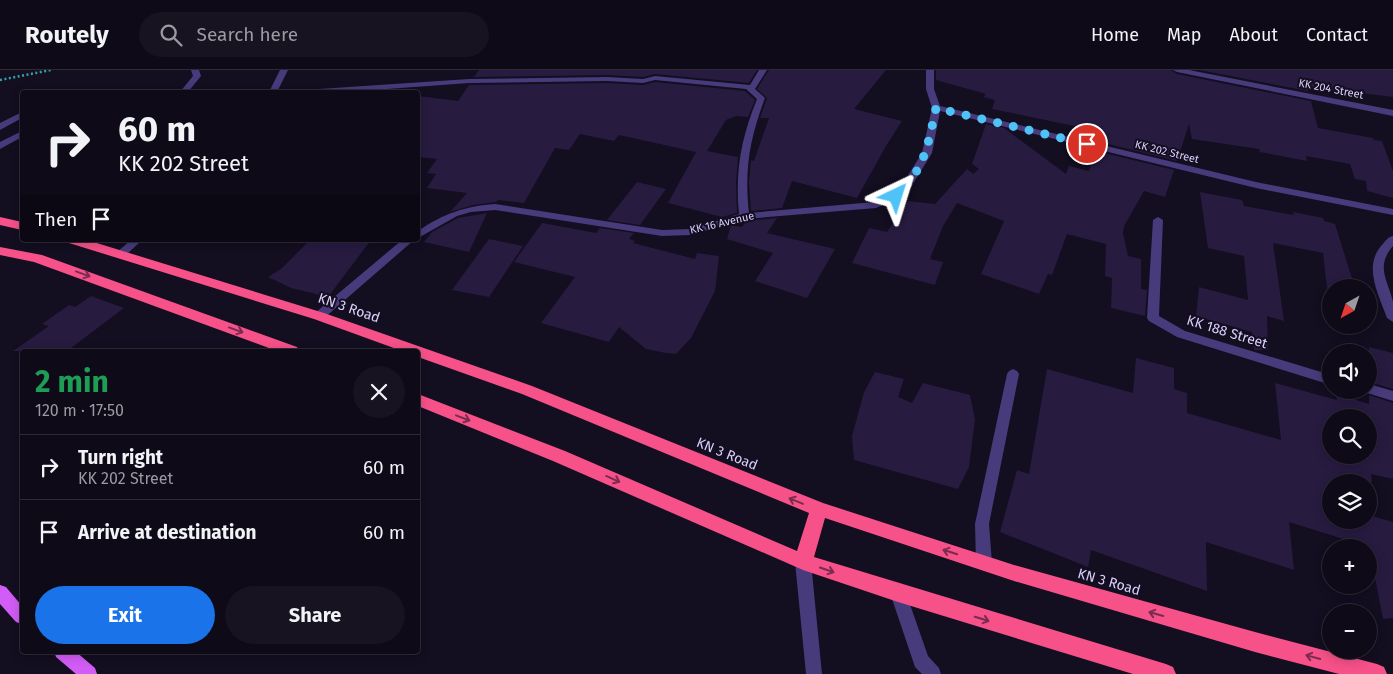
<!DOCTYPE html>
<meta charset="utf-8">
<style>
:root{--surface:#0e0a18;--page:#171321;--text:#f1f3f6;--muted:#9b9aa2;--line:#2e2b37;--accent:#1a73e8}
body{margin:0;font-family:"Fira Sans",sans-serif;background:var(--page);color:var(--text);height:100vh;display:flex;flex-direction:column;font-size:19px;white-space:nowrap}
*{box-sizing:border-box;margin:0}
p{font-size:16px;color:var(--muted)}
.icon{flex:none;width:28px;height:28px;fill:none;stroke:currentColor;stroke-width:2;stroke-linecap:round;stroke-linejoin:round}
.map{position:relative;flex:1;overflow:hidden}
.details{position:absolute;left:20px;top:279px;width:400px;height:305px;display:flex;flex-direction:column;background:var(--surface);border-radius:5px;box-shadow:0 2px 12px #0003,0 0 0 1px var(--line)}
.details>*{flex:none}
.banner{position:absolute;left:20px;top:20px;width:400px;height:152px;border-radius:5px;box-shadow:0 2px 12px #0003,0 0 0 1px var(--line);background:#0e0a18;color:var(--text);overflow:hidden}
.needle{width:32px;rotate:220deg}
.controls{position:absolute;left:1322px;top:209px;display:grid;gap:10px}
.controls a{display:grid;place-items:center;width:55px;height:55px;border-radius:50%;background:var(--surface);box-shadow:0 2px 12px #0003,0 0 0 1px var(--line);font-size:25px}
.pin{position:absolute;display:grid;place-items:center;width:42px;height:42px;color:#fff;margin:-21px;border:2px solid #fff;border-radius:50%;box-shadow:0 1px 5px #0007}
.me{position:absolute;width:55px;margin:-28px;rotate:41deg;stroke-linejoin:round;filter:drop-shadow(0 0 4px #0008)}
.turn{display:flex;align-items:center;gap:18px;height:105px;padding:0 15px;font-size:22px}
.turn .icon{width:65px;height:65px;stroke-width:2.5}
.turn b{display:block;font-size:35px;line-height:42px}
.then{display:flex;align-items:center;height:48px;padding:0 15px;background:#0003;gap:10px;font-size:19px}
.round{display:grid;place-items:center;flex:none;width:52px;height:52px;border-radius:26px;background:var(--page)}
.head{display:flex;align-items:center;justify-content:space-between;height:85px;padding:0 15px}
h1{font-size:30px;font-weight:700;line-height:38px;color:#1e9e55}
.cta{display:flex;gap:10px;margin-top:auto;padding:10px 15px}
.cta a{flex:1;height:58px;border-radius:30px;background:var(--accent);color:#fff;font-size:20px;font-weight:700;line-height:58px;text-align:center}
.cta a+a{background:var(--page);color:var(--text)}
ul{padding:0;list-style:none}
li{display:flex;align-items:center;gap:15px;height:65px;padding:0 15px;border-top:1px solid var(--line)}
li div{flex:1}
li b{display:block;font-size:19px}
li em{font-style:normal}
header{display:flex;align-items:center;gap:30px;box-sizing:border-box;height:70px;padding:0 25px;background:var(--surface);border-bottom:1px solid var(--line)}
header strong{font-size:24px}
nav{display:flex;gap:28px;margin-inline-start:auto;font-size:18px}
.search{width:350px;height:45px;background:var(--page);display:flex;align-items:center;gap:12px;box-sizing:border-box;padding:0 18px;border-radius:28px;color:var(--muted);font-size:19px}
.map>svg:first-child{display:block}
.building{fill:#271b40;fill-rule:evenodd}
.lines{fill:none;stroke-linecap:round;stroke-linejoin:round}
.path{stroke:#34a2ac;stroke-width:2.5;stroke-dasharray:2 2.5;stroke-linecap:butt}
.minor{fill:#473b7c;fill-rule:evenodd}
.major{fill:#d25cf6;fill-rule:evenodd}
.highway{fill:#f65189;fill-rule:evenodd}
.oneway{stroke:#792c4f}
.route{stroke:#4fc3f7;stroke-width:9;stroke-dasharray:0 16.2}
.labels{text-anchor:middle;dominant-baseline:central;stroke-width:4;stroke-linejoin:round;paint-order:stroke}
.far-street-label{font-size:11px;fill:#dbcffc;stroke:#130e20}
.street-label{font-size:14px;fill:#dbcffc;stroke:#130e20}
</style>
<header>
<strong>Routely</strong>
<div class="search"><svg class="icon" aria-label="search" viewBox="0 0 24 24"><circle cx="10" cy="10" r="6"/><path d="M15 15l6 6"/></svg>Search here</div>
<nav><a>Home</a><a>Map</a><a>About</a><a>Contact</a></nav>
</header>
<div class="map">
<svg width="1393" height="604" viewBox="0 0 1393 604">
<rect width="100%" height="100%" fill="#130e20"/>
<!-- building -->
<path class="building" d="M 479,0 L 757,0 L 749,13 L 655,4 L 643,7 L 607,5 L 474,7 Z
M 769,0 L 886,0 L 854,39 L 902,51 L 886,76 L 857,128 L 792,111 L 782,138 L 751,141 L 749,112 L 751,90 L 754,91 L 769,48 L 760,48 L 767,28 L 757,19 Z
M 936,0 L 1171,0 L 1177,4 L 1311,31 L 1318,58 L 1373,68 L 1374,70 L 1382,71 L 1393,101 L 1393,128 L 1367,121 L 1366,111 L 1355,109 L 1350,94 L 1306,86 L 1307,91 L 1260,82 L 1259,79 L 1192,69 L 1189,54 L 1177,91 L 1100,72 L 1104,62 L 992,39 L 995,30 L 983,27 L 986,24 L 936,10 Z
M 1199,0 L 1393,0 L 1393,27 L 1353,22 L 1354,24 L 1308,19 L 1308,21 Z
M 655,12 L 745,21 L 755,30 L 748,47 L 736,46 L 726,50 L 707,81 L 738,87 L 736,113 L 737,143 L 722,147 L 668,133 L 696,82 L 619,65 L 614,71 L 580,64 L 569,80 L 555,78 L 524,133 L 498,130 L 496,132 L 473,135 L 450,142 L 467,123 L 427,118 L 436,104 L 427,103 L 437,89 L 418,87 L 418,26 L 458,31 L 469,15 L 607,13 L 643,15 Z
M 986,54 L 1004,58 L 1066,104 L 1069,96 L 1089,101 L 1096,81 L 1174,100 L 1165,127 L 1144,121 L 1124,156 L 1123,163 L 1128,186 L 1141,189 L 1141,219 L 1147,220 L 1145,246 L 1111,238 L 1112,208 L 1105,206 L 1106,174 L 1067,164 L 1052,205 L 1048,204 L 1039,224 L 981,204 L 1004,151 L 957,133 L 943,156 L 930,189 L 943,192 L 935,215 L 852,193 L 869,158 L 887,162 L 908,131 L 935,134 L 967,99 L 973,104 L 979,99 L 972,94 Z
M 637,112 L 666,119 L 640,155 L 607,150 Z
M 1200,122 L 1242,130 L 1244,136 L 1294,145 L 1293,142 L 1323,148 L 1324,151 L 1335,154 L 1355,218 L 1327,218 L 1323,183 L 1273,173 L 1284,251 L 1267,246 L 1268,280 L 1254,280 L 1252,262 L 1196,246 L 1199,217 L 1248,230 L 1244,186 L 1208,178 Z
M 487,143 L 469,182 L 424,172 L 432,162 L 458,148 Z
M 777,148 L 767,163 L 835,179 L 807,228 L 755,211 L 773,183 L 727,169 L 731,155 L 742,157 L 745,153 L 741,152 L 745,151 Z
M 542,153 L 596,163 L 600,158 L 634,163 L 629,169 L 635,171 L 633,173 L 695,189 L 697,183 L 719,186 L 715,221 L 691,268 L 676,284 L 666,283 L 646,279 L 619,257 L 609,272 L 541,253 L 575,207 L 514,192 Z
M 489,169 L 523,176 L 489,227 L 452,220 Z
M 310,170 L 371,170 L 328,227 L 291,218 L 268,207 L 281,199 Z
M 91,226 L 124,238 L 67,281 L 13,281 L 49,256 L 42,254 L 69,235 L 75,237 Z
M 1369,277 L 1393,283 L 1393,319 L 1369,312 Z
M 1136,288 L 1174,298 L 1174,319 L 1187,323 L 1187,343 L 1281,370 L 1275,313 L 1337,330 L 1336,324 L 1369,334 L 1369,325 L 1393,333 L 1393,409 L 1371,404 L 1372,412 L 1331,412 L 1331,450 L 1369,450 L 1369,445 L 1393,452 L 1393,548 L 1383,549 L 1369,477 L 1289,452 L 1294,500 L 1206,472 L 1207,521 L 1091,480 L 1088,497 L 1000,462 L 1017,400 L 1029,404 L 1047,299 L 1133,323 ZM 1331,348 L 1369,348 L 1369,385 L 1331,385 Z
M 875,302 L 904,309 L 898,327 L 912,333 L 923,313 L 970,325 L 975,349 L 969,397 L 958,419 L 854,390 L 852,366 L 864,322 Z"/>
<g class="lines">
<!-- path -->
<path class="path" d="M 0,10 L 51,0"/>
<!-- minor -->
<path class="minor" d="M 191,0 L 199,0 L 201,6 L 188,22 L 180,22 L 193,6 Z
M 280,0 L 288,0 L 277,22 L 269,22 Z
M 759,0 L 767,0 L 755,19 L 765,28 C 750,68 744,99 749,143 L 874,132 L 891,124 L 902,115 L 922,83 L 932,38 L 926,19 L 926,0 L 934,0 L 934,19 L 940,36 L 1256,112 L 1393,139 L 1393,145 L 1256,118 L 940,41 L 932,83 L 911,117 L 899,128 L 876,138 L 745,149 L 691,165 L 662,166 L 495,140 L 471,142 L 457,146 L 418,168 L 418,161 C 443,144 465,136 495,134 L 662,160 L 690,159 L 739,144 C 735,100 741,69 757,29 L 746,19 L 655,10 L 643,13 L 607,11 L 469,13 L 346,22 L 315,22 L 319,19 L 469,9 L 607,7 L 643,9 L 655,6 L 750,15 Z
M 1173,0 L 1189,0 L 1393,40 L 1393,46 L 1177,2 Z
M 22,42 L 22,48 L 0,60 L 0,53 Z
M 22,61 L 22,67 L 0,79 L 0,72 Z
M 1158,147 L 1163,150 L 1159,246 L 1185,261 L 1331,305 L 1331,315 L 1177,267 L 1149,251 L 1147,248 L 1153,150 Z
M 1393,166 L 1393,176 C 1375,197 1388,210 1393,232 C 1393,238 1393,246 1393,252 L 1387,248 C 1379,226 1363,197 1381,176 C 1385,172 1387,167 1393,166 Z
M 131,170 L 142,170 L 125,186 L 117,186 L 116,184 L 117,182 Z
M 402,170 L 414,170 L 323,249 L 315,249 L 313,246 L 315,243 Z
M 1013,299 L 1017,301 L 1019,304 L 989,454 L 992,493 L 989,498 L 984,500 L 979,498 L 976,493 L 975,454 L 1007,304 L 1009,301 Z
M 1369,314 L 1393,321 L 1393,331 L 1364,322 L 1363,320 L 1369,320 Z
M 803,485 L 808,487 L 811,492 L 822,604 L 806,604 L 795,492 L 798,487 Z
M 898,516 L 904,518 L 906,523 L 928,586 L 939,598 L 941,604 L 922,604 L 915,597 L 890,523 L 892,518 Z"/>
<!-- major -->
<path class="major" d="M 0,515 L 6,517 L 22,536 L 22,554 L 16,552 L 0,534 Z
M 54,581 L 75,581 L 95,598 L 97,604 L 76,604 L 56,587 Z"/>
<!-- highway -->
<path class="highway" d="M 0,147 L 22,152 L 22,160 L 0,155 Z
M 67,170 L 87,170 L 324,243 L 532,316 L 823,433 L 1014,495 L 1255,562 L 1377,594 L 1384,597 L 1387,604 L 1339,604 L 1255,582 L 1014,511 L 825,448 L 814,487 L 1166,594 L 1173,597 L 1176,604 L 1133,604 L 898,532 L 803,500 L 553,391 L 418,336 L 418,324 L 565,381 L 797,481 L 809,443 L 522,324 L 418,287 L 418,281 L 402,281 L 314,249 L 69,173 Z
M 0,177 L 42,185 L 297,277 L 299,281 L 277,281 L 34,192 L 0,185 Z"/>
</g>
<!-- one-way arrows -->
<defs><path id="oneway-shaft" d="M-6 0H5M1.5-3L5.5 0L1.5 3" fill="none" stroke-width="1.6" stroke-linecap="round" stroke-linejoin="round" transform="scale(1.25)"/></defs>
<g class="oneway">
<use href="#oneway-shaft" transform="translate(83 204) rotate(20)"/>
<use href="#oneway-shaft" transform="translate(236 260) rotate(20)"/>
<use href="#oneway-shaft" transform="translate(463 348) rotate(21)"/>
<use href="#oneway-shaft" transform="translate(613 409) rotate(24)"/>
<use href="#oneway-shaft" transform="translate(796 431) rotate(-158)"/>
<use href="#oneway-shaft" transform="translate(950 482) rotate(-162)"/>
<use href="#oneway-shaft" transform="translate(827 500) rotate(19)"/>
<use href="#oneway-shaft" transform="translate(1156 544) rotate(-164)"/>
<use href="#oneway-shaft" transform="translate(982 549) rotate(17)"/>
<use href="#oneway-shaft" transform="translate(1313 587) rotate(-165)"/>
</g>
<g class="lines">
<!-- route -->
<path class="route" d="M 896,126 C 925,100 928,74 936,38 L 1087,74"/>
</g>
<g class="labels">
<!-- far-street labels -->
<g class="far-street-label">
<text transform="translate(1331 19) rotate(11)">KK 204 Street</text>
<text transform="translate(1167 82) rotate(14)">KK 202 Street</text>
<text transform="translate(722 153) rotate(-13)">KK 16 Avenue</text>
</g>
<!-- street labels -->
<g class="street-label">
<text transform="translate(349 238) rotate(19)">KN 3 Road</text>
<text transform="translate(1227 262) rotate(17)">KK 188 Street</text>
<text transform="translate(727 384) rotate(22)">KN 3 Road</text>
<text transform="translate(1109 512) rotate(16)">KN 3 Road</text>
</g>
</g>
</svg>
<div class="controls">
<a><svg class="needle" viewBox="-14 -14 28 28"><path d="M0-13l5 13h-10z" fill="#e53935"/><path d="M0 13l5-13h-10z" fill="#9b9aa2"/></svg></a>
<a><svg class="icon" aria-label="sound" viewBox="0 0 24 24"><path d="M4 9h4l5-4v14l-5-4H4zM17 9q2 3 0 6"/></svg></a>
<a><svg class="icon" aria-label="search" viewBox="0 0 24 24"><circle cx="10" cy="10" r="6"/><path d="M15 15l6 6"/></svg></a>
<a><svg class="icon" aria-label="layers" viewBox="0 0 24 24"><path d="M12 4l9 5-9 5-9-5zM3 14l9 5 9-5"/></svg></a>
<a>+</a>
<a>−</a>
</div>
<div class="pin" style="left:1087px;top:74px;background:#d93025"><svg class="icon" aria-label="arrive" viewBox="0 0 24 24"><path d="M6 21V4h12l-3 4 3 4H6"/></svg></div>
<svg class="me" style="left:896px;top:126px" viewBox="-20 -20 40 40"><path d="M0-17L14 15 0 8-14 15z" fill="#4fc3f7" stroke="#fff" stroke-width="4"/></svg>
<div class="banner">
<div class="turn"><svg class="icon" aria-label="right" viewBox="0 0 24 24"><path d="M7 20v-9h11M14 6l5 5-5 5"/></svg><div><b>60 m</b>KK 202 Street</div></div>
<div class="then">Then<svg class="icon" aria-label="arrive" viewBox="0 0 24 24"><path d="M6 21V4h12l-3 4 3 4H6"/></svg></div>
</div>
<section class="details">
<div class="head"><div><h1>2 min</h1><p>120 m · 17:50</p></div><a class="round"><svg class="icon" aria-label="close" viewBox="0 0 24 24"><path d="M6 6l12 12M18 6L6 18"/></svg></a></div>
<ul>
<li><svg class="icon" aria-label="right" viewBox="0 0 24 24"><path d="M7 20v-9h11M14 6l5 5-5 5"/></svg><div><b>Turn right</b><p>KK 202 Street</p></div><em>60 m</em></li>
<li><svg class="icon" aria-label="arrive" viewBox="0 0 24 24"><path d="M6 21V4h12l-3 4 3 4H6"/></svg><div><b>Arrive at destination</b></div><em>60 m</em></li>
</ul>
<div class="cta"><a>Exit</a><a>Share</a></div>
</section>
</div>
